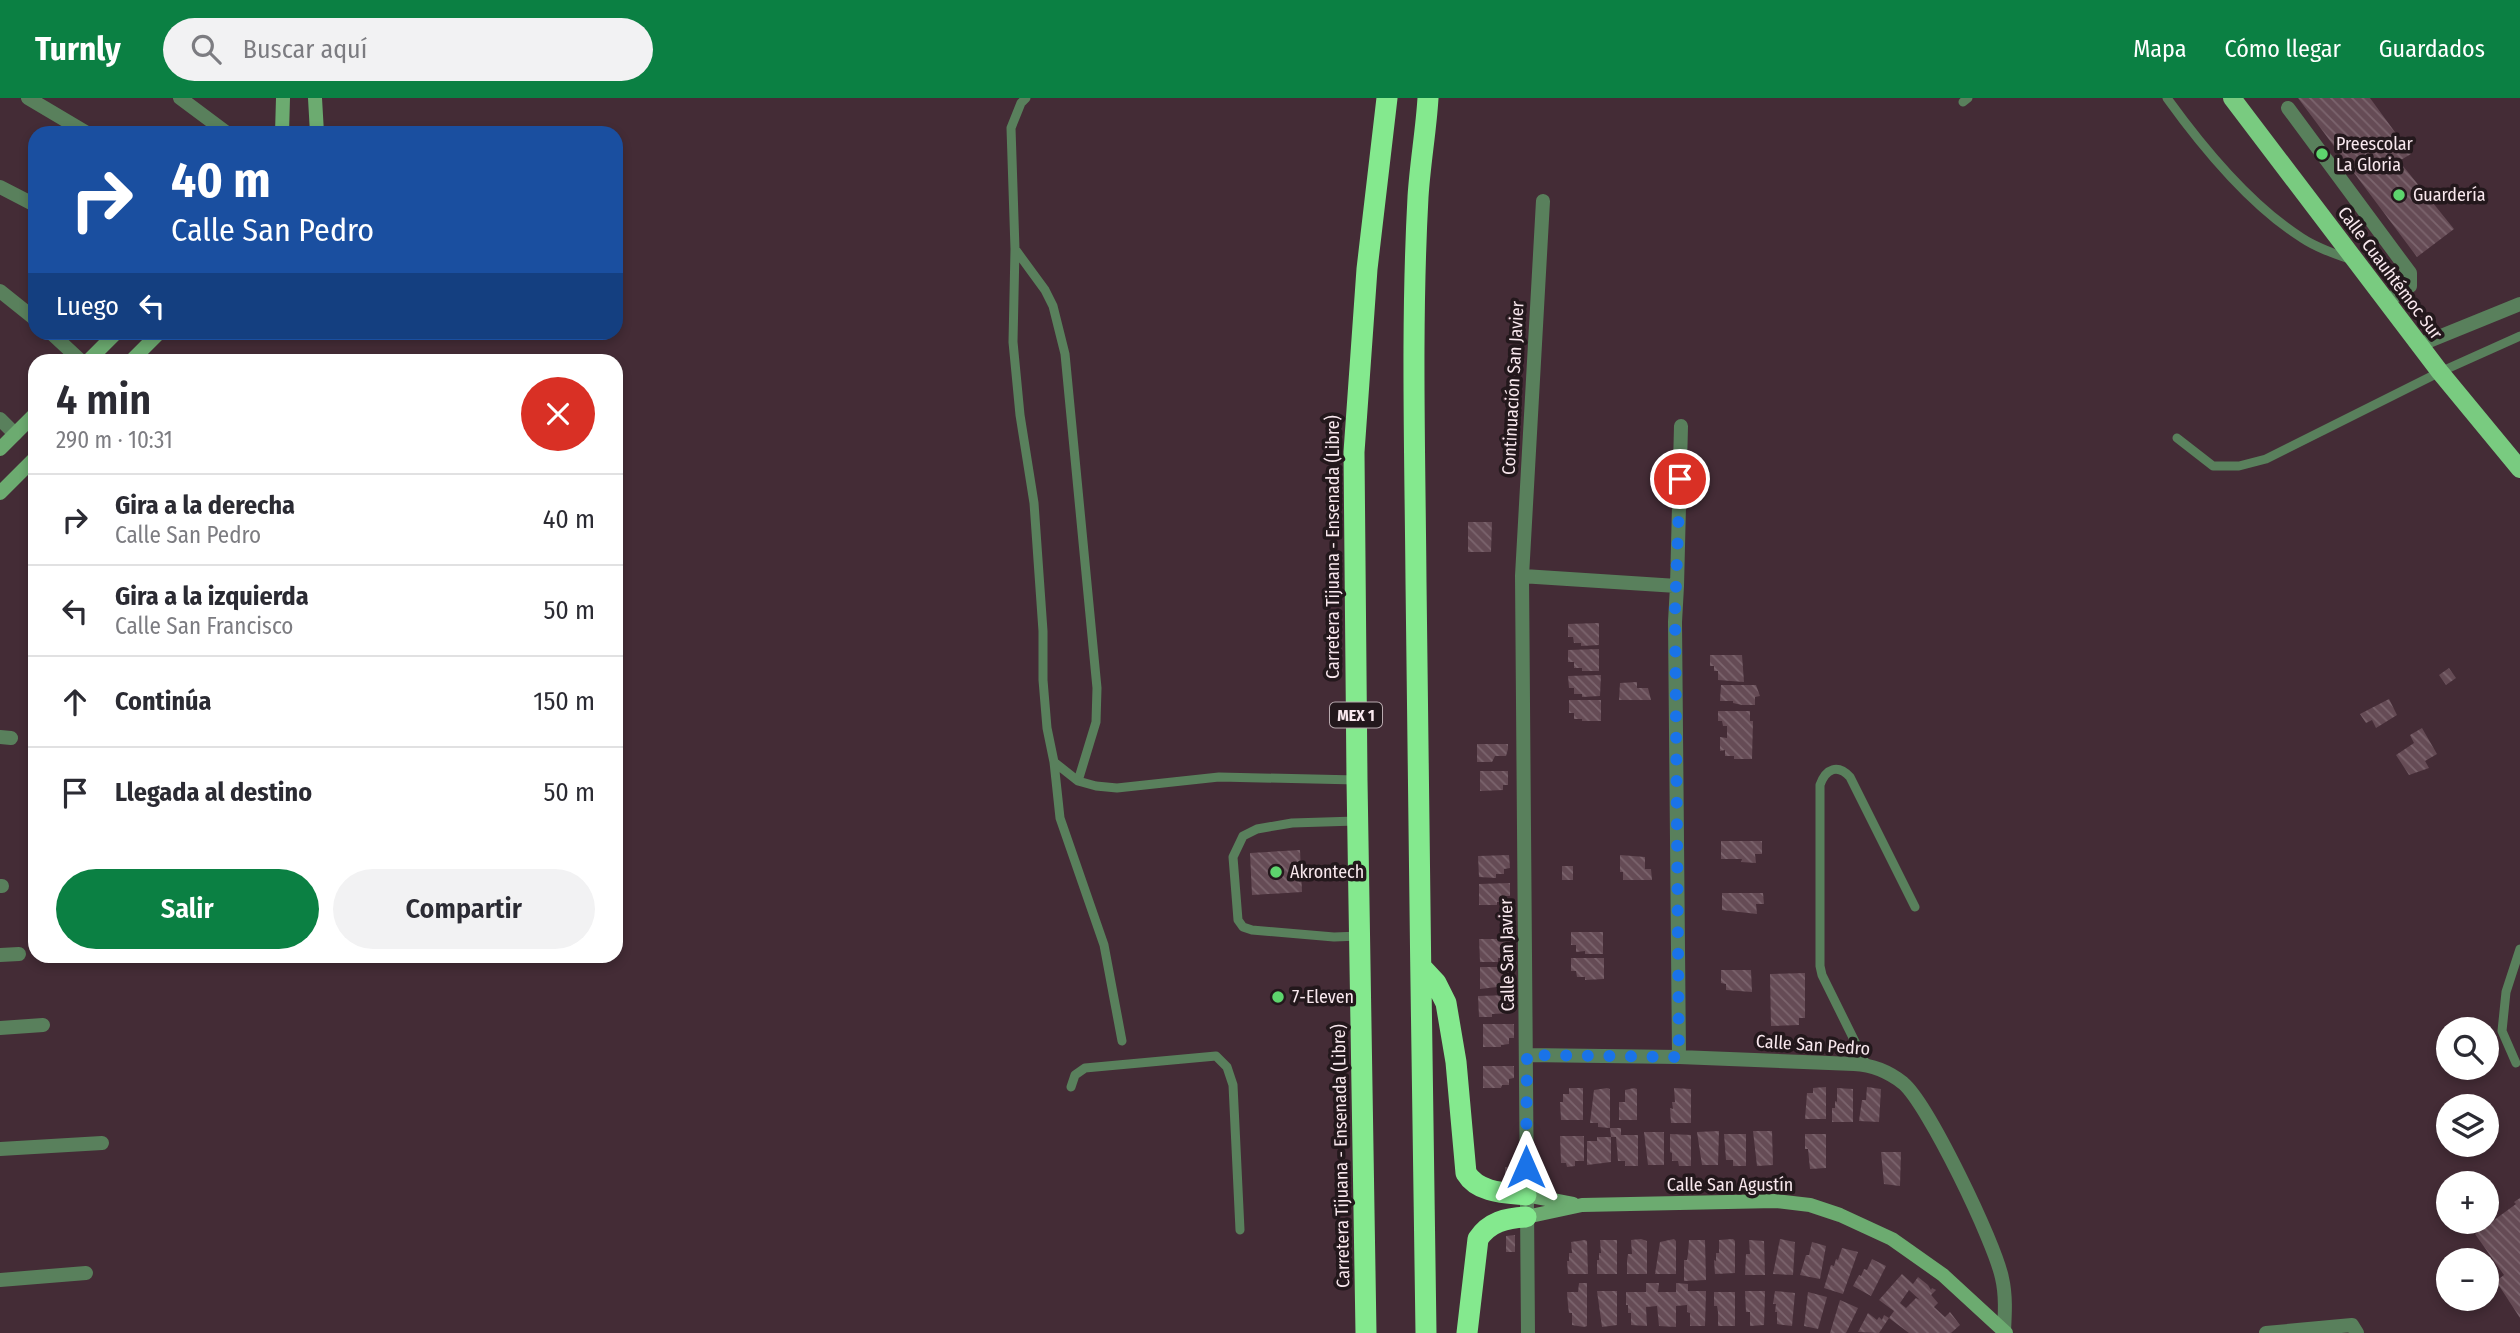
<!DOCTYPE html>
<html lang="es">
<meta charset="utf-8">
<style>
:root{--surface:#fff;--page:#f2f2f3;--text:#2b2b33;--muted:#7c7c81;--line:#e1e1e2;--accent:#0b8043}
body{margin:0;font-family:"Fira Sans Condensed",sans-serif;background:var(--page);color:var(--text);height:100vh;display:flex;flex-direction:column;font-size:26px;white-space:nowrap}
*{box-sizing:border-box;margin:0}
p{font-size:23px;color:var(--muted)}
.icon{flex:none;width:38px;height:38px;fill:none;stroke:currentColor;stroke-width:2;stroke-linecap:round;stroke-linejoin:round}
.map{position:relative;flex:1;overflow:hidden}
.panel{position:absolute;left:28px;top:256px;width:595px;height:609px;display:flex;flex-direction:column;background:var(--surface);border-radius:21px;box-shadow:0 4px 10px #0003}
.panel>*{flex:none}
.hud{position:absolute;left:28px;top:28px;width:595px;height:214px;border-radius:21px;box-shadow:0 4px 10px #0003;background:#1a4fa0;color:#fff;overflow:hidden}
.fabs{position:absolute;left:2436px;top:919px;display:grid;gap:14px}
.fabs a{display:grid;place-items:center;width:63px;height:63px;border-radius:50%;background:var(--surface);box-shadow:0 4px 10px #0003;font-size:35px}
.pin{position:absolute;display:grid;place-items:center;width:60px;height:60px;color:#fff;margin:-30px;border:4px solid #fff;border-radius:50%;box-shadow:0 2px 7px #0007}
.me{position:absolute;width:77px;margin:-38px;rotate:0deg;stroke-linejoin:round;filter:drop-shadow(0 0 5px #0008)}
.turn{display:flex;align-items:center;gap:24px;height:147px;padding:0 28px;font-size:32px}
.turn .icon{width:91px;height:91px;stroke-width:2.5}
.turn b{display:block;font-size:49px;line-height:60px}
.then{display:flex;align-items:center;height:66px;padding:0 28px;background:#0003;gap:14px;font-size:26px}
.round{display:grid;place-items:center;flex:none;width:74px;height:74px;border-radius:37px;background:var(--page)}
.headline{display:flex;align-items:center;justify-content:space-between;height:119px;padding:0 28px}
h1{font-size:42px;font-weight:600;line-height:52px}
.primary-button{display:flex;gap:14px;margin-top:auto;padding:14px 28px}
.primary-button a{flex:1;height:80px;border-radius:42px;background:var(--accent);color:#fff;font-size:28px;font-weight:600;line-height:80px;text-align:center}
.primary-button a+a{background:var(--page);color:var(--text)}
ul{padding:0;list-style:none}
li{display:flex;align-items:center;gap:21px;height:91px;padding:0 28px;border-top:2px solid var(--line)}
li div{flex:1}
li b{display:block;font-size:26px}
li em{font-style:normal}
header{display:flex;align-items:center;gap:42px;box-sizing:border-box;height:98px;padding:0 35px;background:var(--accent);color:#fff}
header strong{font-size:33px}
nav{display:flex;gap:38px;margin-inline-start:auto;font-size:24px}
.search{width:490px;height:63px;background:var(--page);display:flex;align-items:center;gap:18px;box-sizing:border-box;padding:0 24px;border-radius:38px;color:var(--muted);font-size:26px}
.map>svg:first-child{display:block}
.building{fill:url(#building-back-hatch);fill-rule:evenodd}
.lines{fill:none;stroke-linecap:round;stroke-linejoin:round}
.lane{stroke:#59805c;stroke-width:9}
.street{stroke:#59805c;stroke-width:14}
.secondary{stroke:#6cab70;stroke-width:14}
.primary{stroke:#79cb80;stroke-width:18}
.highway{stroke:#84e98e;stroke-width:21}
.route{stroke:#1a73e8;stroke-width:12;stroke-dasharray:0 21.6}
.poi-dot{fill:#5dd56d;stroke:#23181c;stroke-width:2.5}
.labels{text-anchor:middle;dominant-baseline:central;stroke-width:7;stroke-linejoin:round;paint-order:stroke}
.shield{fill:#23181c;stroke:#b9aaaf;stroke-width:2}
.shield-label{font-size:16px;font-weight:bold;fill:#f9e8ee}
.poi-label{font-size:18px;fill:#f9e8ee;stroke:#23181c;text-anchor:start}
.street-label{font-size:18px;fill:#f9e8ee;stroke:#23181c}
</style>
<header>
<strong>Turnly</strong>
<div class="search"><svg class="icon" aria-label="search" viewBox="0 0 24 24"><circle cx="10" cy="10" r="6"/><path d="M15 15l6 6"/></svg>Buscar aquí</div>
<nav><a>Mapa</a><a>Cómo llegar</a><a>Guardados</a></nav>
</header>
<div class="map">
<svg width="2520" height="1235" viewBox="0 0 2520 1235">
<defs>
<pattern id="building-back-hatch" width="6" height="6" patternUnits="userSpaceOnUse" patternTransform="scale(1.75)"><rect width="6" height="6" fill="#654b55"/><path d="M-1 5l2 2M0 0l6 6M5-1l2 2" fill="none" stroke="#7c656e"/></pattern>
</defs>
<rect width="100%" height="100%" fill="#442c36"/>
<!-- building -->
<path class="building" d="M 2298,0 L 2370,0 L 2411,56 L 2399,63 L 2454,131 L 2417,159 Z
M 1468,424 L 1492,424 L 1491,454 L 1468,454 Z
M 1599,525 L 1599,547 L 1581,548 L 1581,545 L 1574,545 L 1573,539 L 1568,539 L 1568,526 Z
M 1599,551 L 1599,573 L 1582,573 L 1582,570 L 1574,570 L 1574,564 L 1568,564 L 1568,552 Z
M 1710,557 L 1742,557 L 1744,584 L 1718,582 L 1718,573 L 1714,573 L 1714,568 L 1710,568 Z
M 2449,570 L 2456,580 L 2446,587 L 2439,577 Z
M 1601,577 L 1600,598 L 1582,599 L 1582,596 L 1574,596 L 1574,590 L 1569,590 L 1568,578 Z
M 1637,584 L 1637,590 L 1648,590 L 1651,602 L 1619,602 L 1620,585 Z
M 1721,587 L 1756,587 L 1760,598 L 1755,599 L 1755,607 L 1742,607 L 1733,605 L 1733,603 L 1720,603 Z
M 2389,601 L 2397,617 L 2376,630 L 2372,622 L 2366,625 L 2360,616 Z
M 1569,602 L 1601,602 L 1601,623 L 1582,623 L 1582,621 L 1574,621 L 1574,615 L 1569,615 Z
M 1718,613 L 1750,613 L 1750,623 L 1753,623 L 1752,661 L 1734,661 L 1734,658 L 1725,658 L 1725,652 L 1720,653 L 1720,639 L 1727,640 L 1727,628 L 1723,628 L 1722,623 L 1718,623 Z
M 2422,630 L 2437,656 L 2425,663 L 2429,670 L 2409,677 L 2396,657 L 2414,645 L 2410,637 Z
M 1477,646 L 1508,646 L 1508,651 L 1506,658 L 1495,658 L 1492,664 L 1477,664 Z
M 1480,673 L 1508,673 L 1508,687 L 1503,687 L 1503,692 L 1480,693 Z
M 1721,743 L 1762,743 L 1762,756 L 1755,756 L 1756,765 L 1741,764 L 1742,761 L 1721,761 Z
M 1300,752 L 1302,794 L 1252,797 L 1250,755 Z
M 1509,757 L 1510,770 L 1504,771 L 1504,776 L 1496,776 L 1496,780 L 1479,779 L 1478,758 Z
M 1620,757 L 1645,759 L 1645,771 L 1651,771 L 1652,782 L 1623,782 L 1623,774 L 1620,774 Z
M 1562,768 L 1573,768 L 1573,782 L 1562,782 Z
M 1510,785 L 1510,798 L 1504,798 L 1504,804 L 1497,804 L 1497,807 L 1479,807 L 1479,786 Z
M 1722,795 L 1763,795 L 1764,806 L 1756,806 L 1757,816 L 1722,812 Z
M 1571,834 L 1603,834 L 1603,856 L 1585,856 L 1585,853 L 1576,854 L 1576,847 L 1571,847 Z
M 1479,841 L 1510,841 L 1510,854 L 1506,854 L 1506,860 L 1498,860 L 1498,864 L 1480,864 Z
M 1571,860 L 1604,860 L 1604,881 L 1585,882 L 1585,879 L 1577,879 L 1576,873 L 1571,873 Z
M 1480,869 L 1511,869 L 1511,882 L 1506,882 L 1506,888 L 1480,891 Z
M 1721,872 L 1751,872 L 1752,894 L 1726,892 L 1726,886 L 1721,885 Z
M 1805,875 L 1805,920 L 1799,920 L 1799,927 L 1771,928 L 1770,876 Z
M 1512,897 L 1512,915 L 1492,916 L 1492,919 L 1479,919 L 1478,898 Z
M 1483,926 L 1514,926 L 1514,940 L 1509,940 L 1509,946 L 1501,947 L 1501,949 L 1483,949 Z
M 1483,968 L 1514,968 L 1514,980 L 1509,981 L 1509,987 L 1502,987 L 1501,990 L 1483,990 Z
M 1826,989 L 1826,1021 L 1805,1021 L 1807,995 L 1813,995 L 1813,990 Z
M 1867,989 L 1881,991 L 1879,1024 L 1859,1023 L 1862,1002 L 1866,1002 Z
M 1569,990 L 1583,990 L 1583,1022 L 1561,1022 L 1560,1004 L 1563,1004 L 1563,996 L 1569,996 Z
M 1607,990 L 1610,991 L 1610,1030 L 1598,1029 L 1598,1025 L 1590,1025 L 1594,992 Z
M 1634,990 L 1637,991 L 1637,1022 L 1619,1022 L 1619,1004 L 1625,1004 L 1625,992 Z
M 1674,990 L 1691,991 L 1691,1025 L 1671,1025 L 1670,1010 L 1673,1011 L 1672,1004 L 1675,1004 Z
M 1837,990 L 1853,991 L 1853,1024 L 1832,1024 L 1832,1010 L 1835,1010 L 1835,1003 L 1837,1004 Z
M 1610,1030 L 1621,1030 L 1621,1037 L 1638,1037 L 1638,1068 L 1625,1068 L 1625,1063 L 1618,1063 L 1616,1039 L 1611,1039 Z
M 1719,1033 L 1718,1067 L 1702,1067 L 1697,1034 Z
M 1753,1033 L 1772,1033 L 1773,1067 L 1757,1068 Z
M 1644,1034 L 1664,1034 L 1664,1067 L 1648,1067 Z
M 1670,1036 L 1691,1037 L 1691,1068 L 1679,1068 L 1678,1063 L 1672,1063 L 1672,1055 L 1670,1054 Z
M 1724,1036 L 1746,1036 L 1746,1068 L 1733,1068 L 1733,1062 L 1726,1062 Z
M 1805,1036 L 1826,1036 L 1826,1070 L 1810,1071 L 1808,1051 L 1805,1051 Z
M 1560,1038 L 1584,1038 L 1584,1063 L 1575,1063 L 1575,1068 L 1567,1069 L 1566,1065 L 1561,1065 Z
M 1597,1039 L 1611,1039 L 1611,1064 L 1587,1067 L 1587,1043 L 1597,1043 Z
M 1881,1054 L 1901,1054 L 1900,1088 L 1884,1086 Z
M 1505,1069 L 1514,1069 L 1514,1083 L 1505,1084 Z
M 2520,1100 L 2520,1220 L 2496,1183 L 2504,1177 L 2475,1136 L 2516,1106 L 2514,1104 Z
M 1515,1137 L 1515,1154 L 1506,1154 L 1506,1138 Z
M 1641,1141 L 1647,1143 L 1647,1176 L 1627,1176 L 1627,1163 L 1628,1156 L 1632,1156 L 1631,1142 Z
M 1674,1141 L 1676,1143 L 1676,1176 L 1655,1176 L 1660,1144 Z
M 1733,1141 L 1735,1143 L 1735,1175 L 1715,1176 L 1714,1162 L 1716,1163 L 1716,1155 L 1719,1155 L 1719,1142 Z
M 1780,1141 L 1795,1144 L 1793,1177 L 1773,1176 Z
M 1585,1142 L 1587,1143 L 1588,1176 L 1568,1176 L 1567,1163 L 1569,1163 L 1569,1155 L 1572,1155 L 1571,1144 Z
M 1600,1142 L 1617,1142 L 1617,1176 L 1597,1176 L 1597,1162 L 1599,1162 L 1599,1155 L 1601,1155 Z
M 1689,1142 L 1705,1142 L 1706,1182 L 1684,1183 L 1684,1162 L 1687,1162 L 1688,1156 Z
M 1749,1142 L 1764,1143 L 1765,1177 L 1745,1177 L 1746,1156 L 1750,1156 Z
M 1812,1144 L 1826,1148 L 1820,1181 L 1800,1177 L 1806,1157 L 1809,1157 Z
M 1842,1150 L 1858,1154 L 1843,1196 L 1824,1190 L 1831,1167 L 1834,1168 L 1836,1161 L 1838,1162 Z
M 1872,1161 L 1886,1168 L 1871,1198 L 1853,1188 L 1859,1177 L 1861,1178 L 1864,1171 L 1867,1172 Z
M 1902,1176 L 1913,1186 L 1918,1179 L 1928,1187 L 1931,1192 L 1932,1190 L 1936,1192 L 1931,1197 L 1938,1205 L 1934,1209 L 1945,1219 L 1950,1214 L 1960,1227 L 1951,1235 L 1909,1235 L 1889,1220 L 1879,1235 L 1858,1234 L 1868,1215 L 1877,1222 L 1879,1219 L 1882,1222 L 1884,1217 L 1889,1220 L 1894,1213 L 1879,1202 ZM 1909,1192 L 1920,1202 L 1916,1200 L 1906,1210 L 1900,1205 Z
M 1579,1185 L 1587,1185 L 1587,1228 L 1584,1229 L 1572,1227 L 1572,1215 L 1569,1215 L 1568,1207 L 1567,1194 L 1578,1194 Z
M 1646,1185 L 1659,1185 L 1658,1194 L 1676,1194 L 1676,1185 L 1688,1186 L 1688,1193 L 1706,1193 L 1705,1228 L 1690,1228 L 1690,1215 L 1687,1214 L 1687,1207 L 1676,1208 L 1676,1229 L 1659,1228 L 1657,1208 L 1646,1209 L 1647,1228 L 1631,1227 L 1631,1215 L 1628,1215 L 1628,1207 L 1626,1207 L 1626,1194 L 1646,1194 Z
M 1597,1193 L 1617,1193 L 1617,1227 L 1602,1229 Z
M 1745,1193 L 1765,1193 L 1764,1227 L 1750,1228 L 1750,1214 L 1746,1214 Z
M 1775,1193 L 1795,1195 L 1792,1228 L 1777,1226 L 1777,1214 L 1775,1214 L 1776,1206 L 1773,1206 Z
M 1714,1194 L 1735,1194 L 1735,1228 L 1718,1228 L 1718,1214 L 1717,1208 L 1714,1208 Z
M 1808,1194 L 1827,1199 L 1818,1231 L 1804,1228 Z
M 1840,1202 L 1858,1210 L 1846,1235 L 1830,1235 Z"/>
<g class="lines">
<!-- lane -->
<path class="lane" d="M 1026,0 L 1021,5 L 1011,30 L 1015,151 L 1013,244 L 1020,317 L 1034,405 L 1043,533 L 1043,582 L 1047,630 L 1054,664 L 1078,683 L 1096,688 L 1117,690 L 1219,679 L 1357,682
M 2167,0 C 2203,50 2250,107 2302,140 C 2317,150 2335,156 2352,162
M 1963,4 L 1968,0
M 1015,151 L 1045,192 L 1053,208 L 1065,256 L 1097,590 L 1096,624 L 1078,683
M 2177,340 L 2213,368 L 2239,368 L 2266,361 L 2440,274 L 2520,238
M 1054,664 L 1060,720 L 1104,847 L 1122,943
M 1356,723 L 1292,725 L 1257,731 L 1243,738 L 1233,759 L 1238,822 L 1243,829 L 1252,832 L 1334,839 L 1360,838
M 2516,965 L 2502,933 L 2506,894 L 2520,851
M 1866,966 L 1822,877 L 1820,868 L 1820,687 C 1826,670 1838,666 1850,679 L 1915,809
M 1071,989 L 1075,977 L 1085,970 L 1216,958 L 1227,969 L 1233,987 L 1240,1132"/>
<!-- street -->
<path class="street" d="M 28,0 L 87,35
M 180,0 L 227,35
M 2288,10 L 2410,175 L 2410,188 L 2386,204
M 0,89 L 35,107
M 0,193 L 35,221
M 50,234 L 80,262
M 2419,247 L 2520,206
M 0,321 L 15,336
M 1522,478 L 1677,488 L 1675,524 L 1679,959
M 1677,488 L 1681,328
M 0,639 L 11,640
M 0,788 L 2,788
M 0,857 L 19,856
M 0,930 L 43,927
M 1527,957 L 1679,959 L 1854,966 C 1872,967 1888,973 1903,985 C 1928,1006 1995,1145 2002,1180 C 2006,1197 2005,1215 2004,1233
M 0,1051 L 102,1045
M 0,1182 L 86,1175
M 1528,1235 L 1522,478 L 1543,103
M 2266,1235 L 2352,1227 L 2357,1235"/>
<!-- secondary -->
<path class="secondary" d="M 315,0 L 317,35
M 282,35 L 283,0
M 89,262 L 117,234
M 132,262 L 160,234
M 0,351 L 35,316
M 0,395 L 35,360
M 1526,1097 L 1573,1106
M 1526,1119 L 1582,1107 L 1776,1103 L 1810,1107 L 1840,1117 L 1892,1141 L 1943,1177 L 2006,1235"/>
<!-- primary -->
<path class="primary" d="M 2232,0 L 2440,274 L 2520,371"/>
<!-- highway -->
<path class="highway" d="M 1422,870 L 1436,885 L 1446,905 L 1456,964 L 1466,1075 C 1478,1095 1505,1095 1526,1097
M 1366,1235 L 1357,682 L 1354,354 L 1367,171 L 1387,0
M 1426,1235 C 1423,985 1418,734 1416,484 C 1415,356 1411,227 1418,99 C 1420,66 1426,33 1428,0
M 1467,1235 L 1478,1141 C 1489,1124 1506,1120 1526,1119"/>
</g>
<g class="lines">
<!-- route -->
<path class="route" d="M 1526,1069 L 1527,957 L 1679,959 L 1675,513 L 1680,381"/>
</g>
<!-- markers -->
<g class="poi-dot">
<circle cx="2322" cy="56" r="7"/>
<circle cx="2399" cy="97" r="7"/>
<circle cx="1276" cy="774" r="7"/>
<circle cx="1278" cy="899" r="7"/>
</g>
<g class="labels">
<!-- shield labels -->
<rect class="shield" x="1330" y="604.5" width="52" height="25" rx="5"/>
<g class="shield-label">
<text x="1356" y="617">MEX 1</text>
</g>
<!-- poi labels -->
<g class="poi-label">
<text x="2336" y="46">Preescolar<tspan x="2336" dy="21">La Gloria</tspan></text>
<text x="2413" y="97">Guardería</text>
<text x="1290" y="774">Akrontech</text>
<text x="1292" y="899">7-Eleven</text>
</g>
<!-- street labels -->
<g class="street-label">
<text transform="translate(2390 175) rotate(53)">Calle Cuauhtémoc Sur</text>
<text transform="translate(1513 290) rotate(-87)">Continuación San Javier</text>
<text transform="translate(1333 449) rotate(-90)">Carretera Tijuana - Ensenada (Libre)</text>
<text transform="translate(1507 857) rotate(-91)">Calle San Javier</text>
<text transform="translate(1813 947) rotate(4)">Calle San Pedro</text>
<text transform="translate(1341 1058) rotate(-91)">Carretera Tijuana - Ensenada (Libre)</text>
<text x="1730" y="1087">Calle San Agustín</text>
</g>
</g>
</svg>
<div class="fabs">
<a><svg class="icon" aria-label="search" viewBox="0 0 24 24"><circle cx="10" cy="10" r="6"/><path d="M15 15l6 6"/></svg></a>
<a><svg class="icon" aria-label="layers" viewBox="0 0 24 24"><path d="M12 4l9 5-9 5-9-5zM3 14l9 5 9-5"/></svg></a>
<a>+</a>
<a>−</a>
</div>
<div class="pin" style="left:1680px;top:381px;background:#d93025"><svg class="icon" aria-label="arrive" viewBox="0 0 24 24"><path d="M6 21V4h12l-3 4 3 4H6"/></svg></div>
<svg class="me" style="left:1526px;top:1069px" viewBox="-20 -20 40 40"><path d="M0-17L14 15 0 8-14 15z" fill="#1a73e8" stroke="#fff" stroke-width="4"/></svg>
<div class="hud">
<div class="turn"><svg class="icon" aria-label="right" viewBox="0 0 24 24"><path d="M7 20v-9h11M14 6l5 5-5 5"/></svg><div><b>40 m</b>Calle San Pedro</div></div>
<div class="then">Luego<svg class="icon" aria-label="left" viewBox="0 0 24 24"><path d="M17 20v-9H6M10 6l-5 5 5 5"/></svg></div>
</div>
<section class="panel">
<div class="headline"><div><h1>4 min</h1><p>290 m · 10:31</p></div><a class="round" style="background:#d93025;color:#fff"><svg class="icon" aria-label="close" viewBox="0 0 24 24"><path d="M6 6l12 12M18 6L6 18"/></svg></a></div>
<ul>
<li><svg class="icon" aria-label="right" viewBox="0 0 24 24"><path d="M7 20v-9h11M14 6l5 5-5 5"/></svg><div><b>Gira a la derecha</b><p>Calle San Pedro</p></div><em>40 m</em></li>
<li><svg class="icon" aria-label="left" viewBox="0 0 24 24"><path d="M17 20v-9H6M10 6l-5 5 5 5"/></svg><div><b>Gira a la izquierda</b><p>Calle San Francisco</p></div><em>50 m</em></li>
<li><svg class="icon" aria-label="ahead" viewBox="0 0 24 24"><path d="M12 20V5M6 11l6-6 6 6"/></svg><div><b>Continúa</b></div><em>150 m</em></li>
<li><svg class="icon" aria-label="arrive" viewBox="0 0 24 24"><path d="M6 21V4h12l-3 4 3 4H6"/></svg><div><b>Llegada al destino</b></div><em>50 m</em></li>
</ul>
<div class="primary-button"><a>Salir</a><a>Compartir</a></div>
</section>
</div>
